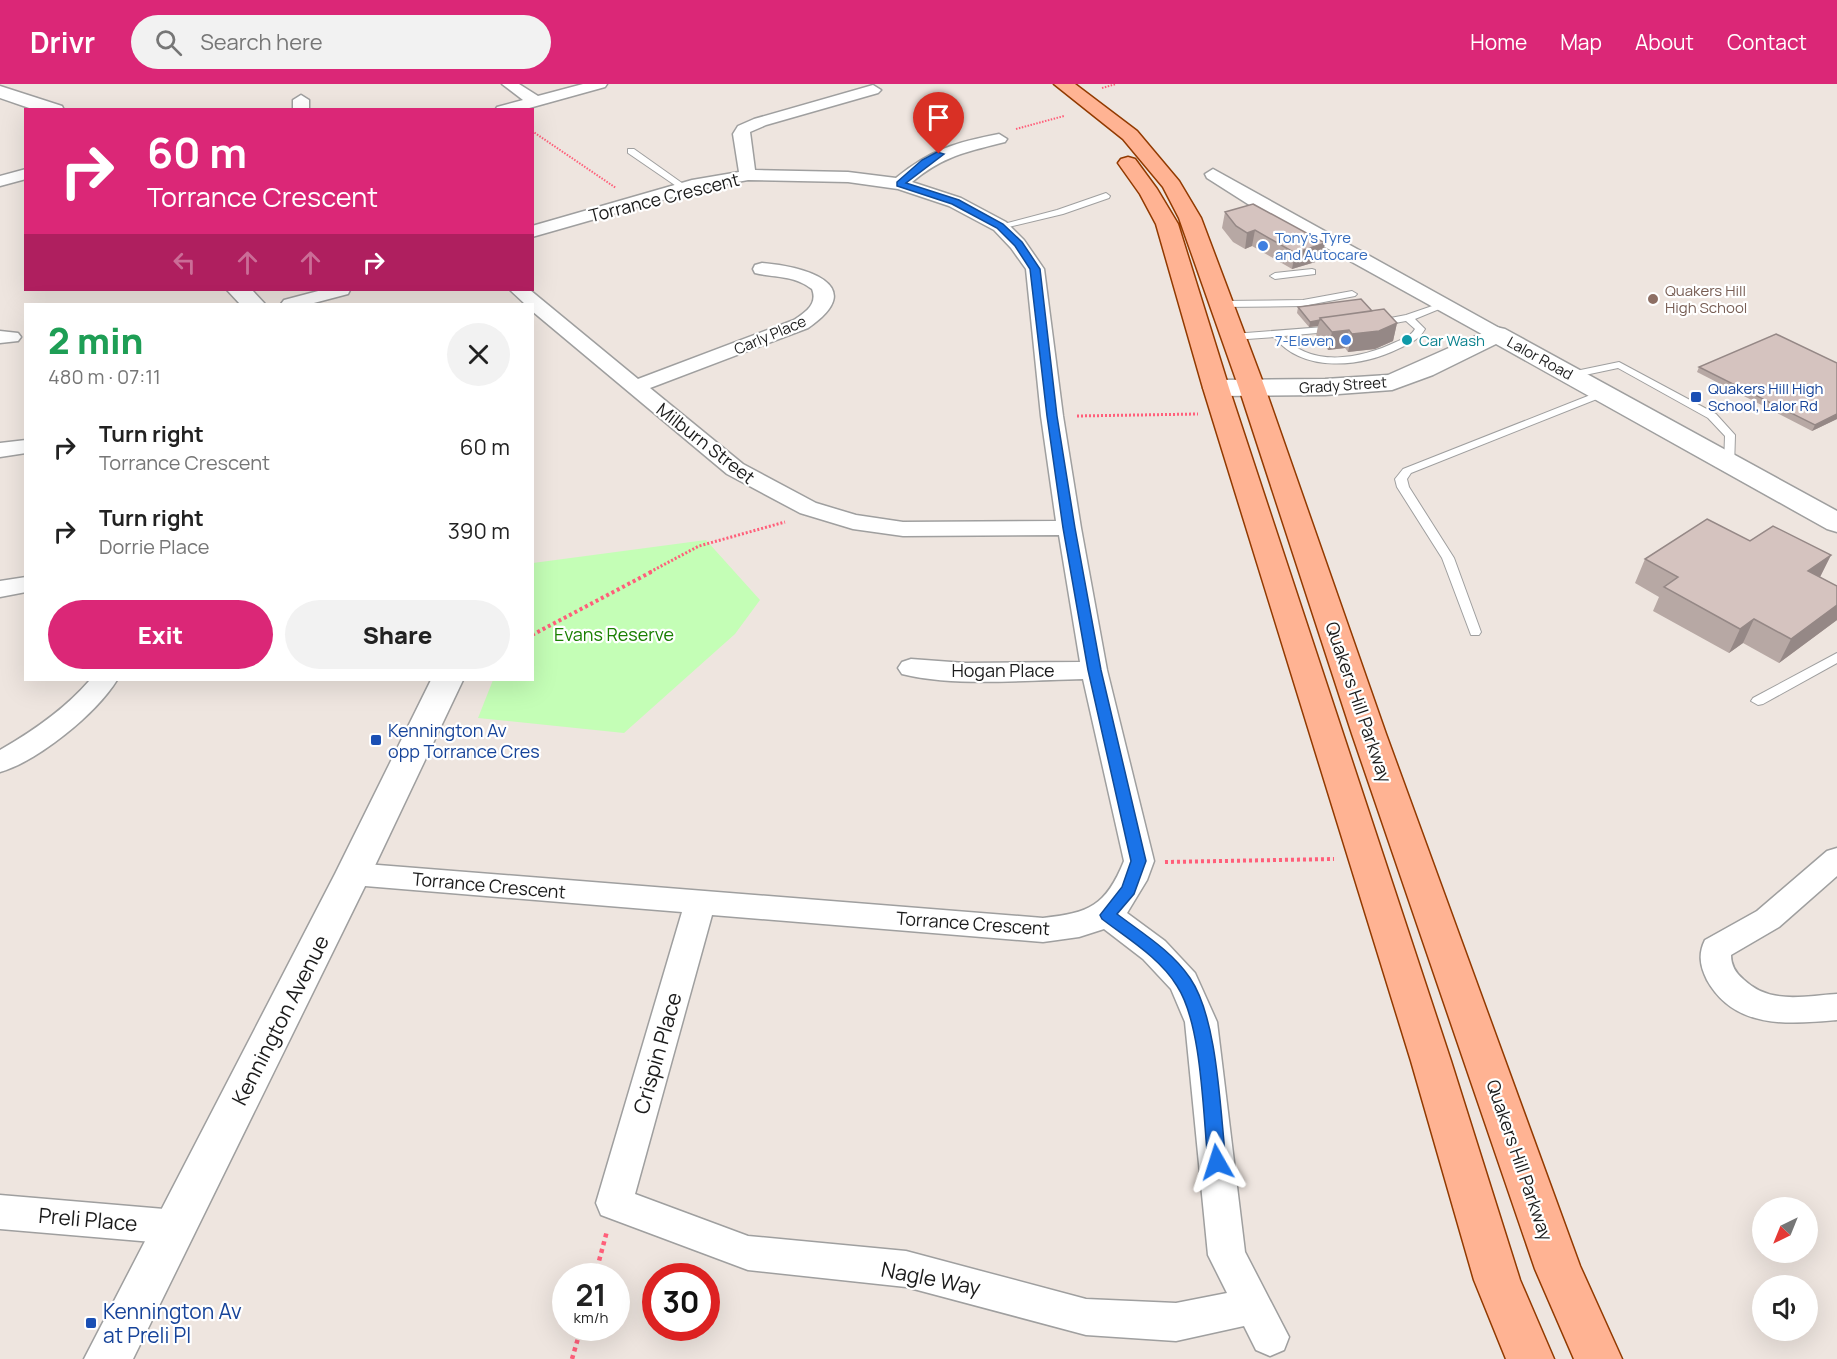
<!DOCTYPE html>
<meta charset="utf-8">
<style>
:root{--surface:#fff;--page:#f2f2f2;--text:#222;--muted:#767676;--accent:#db2777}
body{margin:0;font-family:Manrope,sans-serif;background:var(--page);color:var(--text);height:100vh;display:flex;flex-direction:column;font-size:22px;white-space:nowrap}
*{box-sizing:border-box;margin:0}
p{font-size:20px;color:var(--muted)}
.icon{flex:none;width:33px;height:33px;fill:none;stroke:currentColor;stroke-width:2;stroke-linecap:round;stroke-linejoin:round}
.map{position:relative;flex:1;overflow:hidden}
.details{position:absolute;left:24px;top:219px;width:510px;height:378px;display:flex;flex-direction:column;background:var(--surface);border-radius:0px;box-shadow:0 6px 24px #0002}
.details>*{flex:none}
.top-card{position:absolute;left:24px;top:24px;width:510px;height:183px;border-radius:0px;box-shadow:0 6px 24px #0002;background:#db2777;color:#fff;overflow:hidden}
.needle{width:39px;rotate:223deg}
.tools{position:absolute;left:1752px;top:1113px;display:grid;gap:12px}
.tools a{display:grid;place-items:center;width:66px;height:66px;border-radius:50%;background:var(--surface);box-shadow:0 6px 24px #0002;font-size:30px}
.speed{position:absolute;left:552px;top:1179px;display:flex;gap:12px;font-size:30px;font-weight:700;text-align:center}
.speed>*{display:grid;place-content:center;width:78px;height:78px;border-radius:50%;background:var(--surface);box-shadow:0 6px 24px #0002;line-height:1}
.speed small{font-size:15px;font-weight:400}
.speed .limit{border:9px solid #d22;background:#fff;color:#111}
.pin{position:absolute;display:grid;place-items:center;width:51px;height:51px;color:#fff;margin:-62px -26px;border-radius:50% 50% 50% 0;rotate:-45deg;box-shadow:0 0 6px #0007}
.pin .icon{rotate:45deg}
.me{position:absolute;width:66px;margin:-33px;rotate:354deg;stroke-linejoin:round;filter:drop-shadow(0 0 4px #0008)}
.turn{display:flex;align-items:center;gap:21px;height:126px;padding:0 24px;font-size:27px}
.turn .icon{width:78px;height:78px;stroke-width:2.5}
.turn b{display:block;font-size:42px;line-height:51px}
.lanes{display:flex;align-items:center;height:57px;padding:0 24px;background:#0003;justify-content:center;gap:30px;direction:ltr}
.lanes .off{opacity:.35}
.round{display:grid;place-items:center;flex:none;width:63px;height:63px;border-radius:32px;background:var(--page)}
.overview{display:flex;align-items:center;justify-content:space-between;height:102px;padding:0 24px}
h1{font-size:36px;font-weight:800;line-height:45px;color:#1e9e55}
.primary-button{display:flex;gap:12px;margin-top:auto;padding:12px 24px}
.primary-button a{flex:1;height:69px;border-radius:36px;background:var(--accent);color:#fff;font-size:24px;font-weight:800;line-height:69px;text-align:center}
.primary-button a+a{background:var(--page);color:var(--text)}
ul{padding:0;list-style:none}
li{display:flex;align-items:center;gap:18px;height:84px;padding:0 24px}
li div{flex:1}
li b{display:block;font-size:22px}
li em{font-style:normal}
header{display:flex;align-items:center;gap:36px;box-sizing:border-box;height:84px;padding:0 30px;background:var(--accent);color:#fff}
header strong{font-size:28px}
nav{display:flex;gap:33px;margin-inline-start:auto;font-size:21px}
.search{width:420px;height:54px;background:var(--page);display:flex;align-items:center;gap:15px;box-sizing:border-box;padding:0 21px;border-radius:33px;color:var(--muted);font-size:22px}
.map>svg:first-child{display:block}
.park{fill:#c4feb6}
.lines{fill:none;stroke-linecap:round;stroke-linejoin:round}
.service-casing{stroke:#9f9f9f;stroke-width:2}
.minor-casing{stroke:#9f9f9f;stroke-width:3}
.tertiary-casing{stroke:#9f9f9f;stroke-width:3}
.primary-casing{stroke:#923a00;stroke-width:3}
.path-far3{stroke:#ff5f7a;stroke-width:2;stroke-dasharray:1.5 1.5;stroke-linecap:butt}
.path-far2{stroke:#ff5f7a;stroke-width:3;stroke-dasharray:2 2;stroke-linecap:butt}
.path-far1{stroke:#ff5f7a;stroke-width:4;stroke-dasharray:3 3;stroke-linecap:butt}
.path{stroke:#ff5f7a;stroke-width:4.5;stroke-dasharray:4 4;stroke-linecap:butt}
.service{fill:#fff;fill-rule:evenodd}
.minor{fill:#fff;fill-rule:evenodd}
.tertiary{fill:#fff;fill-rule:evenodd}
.primary{fill:#ffb393;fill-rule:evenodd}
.wall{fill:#b7a8a4}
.shaded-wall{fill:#958886}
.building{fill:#d5c3bf;stroke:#958886;stroke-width:1.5}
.route{fill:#1a73e8;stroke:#114b97;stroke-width:1.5}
.shop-dot{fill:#3f7fe0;stroke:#fff;stroke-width:2}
.education-dot{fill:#8d6e63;stroke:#fff;stroke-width:2}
.culture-dot{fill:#0f9aa8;stroke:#fff;stroke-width:2}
.transit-dot{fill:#1a4fb4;stroke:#fff;stroke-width:2}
.labels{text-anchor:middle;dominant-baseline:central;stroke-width:4.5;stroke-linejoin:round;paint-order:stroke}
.far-shop-label{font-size:15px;fill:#366cbe;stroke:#fff;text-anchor:start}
.far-education-label{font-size:15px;fill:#785e54;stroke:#fff;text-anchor:start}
.far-street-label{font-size:15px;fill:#1b1b1b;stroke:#fff}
.far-culture-label{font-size:15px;fill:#0d838f;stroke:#fff;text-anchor:start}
.far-transit-label{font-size:15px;fill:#164399;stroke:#fff;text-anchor:start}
.street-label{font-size:18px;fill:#1b1b1b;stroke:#fff}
.park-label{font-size:18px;fill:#1a8002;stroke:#fff}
.transit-label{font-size:18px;fill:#164399;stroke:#fff;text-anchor:start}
.near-street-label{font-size:21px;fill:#1b1b1b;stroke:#fff}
.near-transit-label{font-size:21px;fill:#164399;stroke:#fff;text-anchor:start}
</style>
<header>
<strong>Drivr</strong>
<div class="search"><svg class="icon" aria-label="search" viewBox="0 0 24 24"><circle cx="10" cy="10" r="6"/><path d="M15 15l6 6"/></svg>Search here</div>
<nav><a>Home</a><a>Map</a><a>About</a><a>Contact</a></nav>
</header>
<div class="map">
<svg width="1837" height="1275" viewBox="0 0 1837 1275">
<rect width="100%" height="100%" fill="#eee5df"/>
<!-- park -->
<path class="park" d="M 706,456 L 760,516 L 735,550 L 624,649 L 478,634 L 493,596 L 532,596 L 533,479 Z"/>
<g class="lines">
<!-- service casing -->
<g class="service-casing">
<path id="service" d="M 628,65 L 634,65 L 689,104 L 682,106 L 628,69 Z
M 1106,109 L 1110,112 L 1109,114 L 1063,130 L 1000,145 L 996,142 L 1057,126 Z
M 1312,185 L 1315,186 L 1315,190 L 1275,195 L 1270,192 L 1275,189 Z
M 1352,207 L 1357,210 L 1355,212 L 1303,222 L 1221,223 L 1216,220 L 1221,217 L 1303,216 Z
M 1441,219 L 1449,221 L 1415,235 L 1425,245 C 1419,256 1410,259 1400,264 C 1362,283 1304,290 1274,253 L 1233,256 L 1228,253 L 1233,250 L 1336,242 L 1339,243 L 1339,247 L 1284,252 C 1311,285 1363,274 1396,258 C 1403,255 1411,252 1415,245 L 1406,237 L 1378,242 L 1373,239 L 1375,237 L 1406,231 Z
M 1619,278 L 1716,330 L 1735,351 L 1734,383 L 1726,383 L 1724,381 L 1725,352 L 1708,334 L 1618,284 L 1571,294 L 1566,291 L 1571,288 Z
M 1603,306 L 1607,307 L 1607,311 L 1411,389 L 1407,395 L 1409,403 L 1454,474 L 1481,548 L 1479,551 L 1471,551 L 1442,474 L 1397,403 L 1395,395 L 1403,385 Z
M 1837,569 L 1837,579 L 1763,620 L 1758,621 L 1751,617 L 1753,614 Z"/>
</g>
<!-- minor casing -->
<g class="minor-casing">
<path id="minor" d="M 502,0 L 519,0 L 538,12 L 583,0 L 607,0 L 605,3 L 522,26 L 495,26 L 497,23 L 523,16 Z
M 873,1 L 881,6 L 878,9 L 766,41 L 750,48 L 755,86 L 848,88 L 896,94 C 930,66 957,58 999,50 L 1007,55 L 1005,58 C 966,68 943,72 912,98 L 961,114 L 1006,138 L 1024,156 L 1044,185 L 1063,332 L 1081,444 L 1107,586 L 1154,777 L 1147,796 L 1127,829 L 1165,857 L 1195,889 L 1217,938 L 1245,1168 L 1289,1253 L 1284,1266 L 1270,1272 L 1256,1266 L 1244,1242 L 1176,1257 L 1086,1251 L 906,1203 L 748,1186 L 601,1131 L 596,1119 L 682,828 L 353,801 L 342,798 L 338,790 L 342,782 L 353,779 L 1043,834 C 1089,829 1106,822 1124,777 L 1083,595 C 1030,596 951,603 902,590 L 898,584 L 902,578 L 911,575 L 965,579 L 1080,578 L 1059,451 L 903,452 L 853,445 L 800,429 L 727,390 L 532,227 L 532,220 L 525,220 L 510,206 L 530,206 L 638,295 L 794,236 C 806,228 818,220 812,205 C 794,191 776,194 755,189 L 753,185 L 755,181 L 762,179 C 802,182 872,200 808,244 L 650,304 L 743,380 L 816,419 L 856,431 L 903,438 L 1056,437 L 1041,332 L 1026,185 L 1011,164 L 994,146 L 949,122 L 898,105 L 848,98 L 748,96 L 700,105 L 532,153 L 532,142 L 692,96 L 739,88 L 733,50 L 738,42 L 754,35 ZM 712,831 L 1043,858 L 1079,853 L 1104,845 L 1143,875 L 1171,905 L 1185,938 L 1208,1171 L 1227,1209 L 1176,1219 L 1086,1215 L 906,1167 L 748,1152 L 635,1110 Z
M 301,11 L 309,16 L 309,26 L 293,26 L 293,16 Z
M 26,85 L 26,95 L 0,102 L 0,92 Z
M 1213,85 L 1503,246 L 1506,250 L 1503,254 L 1489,254 L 1251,122 L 1207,94 L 1205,90 Z
M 322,206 L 350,206 L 348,210 L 310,220 L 281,220 L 284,216 Z
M 0,247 L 18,249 L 21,253 L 18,257 L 0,259 Z
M 26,356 L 26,369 L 0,373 L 0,359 Z
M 26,493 L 26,508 L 0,513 L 0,497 Z
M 90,596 L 117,596 C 96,630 38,677 0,688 L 0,666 C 33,647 65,625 90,596 Z
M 1837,764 L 1837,792 L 1779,843 L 1731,871 C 1731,882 1736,889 1743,895 C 1770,921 1803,912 1837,910 L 1837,936 C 1789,940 1735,946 1707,896 C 1700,882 1698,870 1705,856 L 1757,827 L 1827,767 Z
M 0,1111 L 176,1126 L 189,1131 L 194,1143 L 189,1155 L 176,1160 L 0,1145 Z"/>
</g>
<!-- tertiary casing -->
<g class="tertiary-casing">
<path id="tertiary" d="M 0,2 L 62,22 L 64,26 L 35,26 L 0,14 Z
M 227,206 L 252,206 L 265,220 L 240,220 Z
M 1496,243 L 1505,245 L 1837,427 L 1837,448 L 1827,445 L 1496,260 L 1433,291 L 1392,306 L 1325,311 L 1216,312 L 1207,309 L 1203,304 L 1207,299 L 1216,296 L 1325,295 L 1388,291 Z
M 431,596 L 463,596 L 371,790 L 133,1275 L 84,1275 L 335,790 Z"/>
</g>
<!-- primary casing -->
<g class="primary-casing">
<path id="primary" d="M 1054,0 L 1075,0 L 1137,47 L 1179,97 L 1201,134 L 1265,304 L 1386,650 L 1580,1182 L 1622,1275 L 1574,1275 L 1535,1185 L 1352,650 L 1239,304 L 1179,134 L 1163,103 L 1123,55 Z
M 1128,73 L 1135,75 L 1157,105 L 1178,140 L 1229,304 L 1451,977 L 1520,1196 L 1554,1275 L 1506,1275 L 1474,1196 L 1411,977 L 1203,304 L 1156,140 L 1140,110 L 1118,79 L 1121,75 Z"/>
</g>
<!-- path-far3 -->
<path class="path-far3" d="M 1102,4 L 1116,0
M 1016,45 L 1064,32
M 532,47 L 616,104"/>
<!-- path-far2 -->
<path class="path-far2" d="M 1077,332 L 1198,330
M 650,488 L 699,462 L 785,438"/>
<!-- path-far1 -->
<path class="path-far1" d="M 532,551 L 653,487
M 1165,778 L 1334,775"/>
<!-- path -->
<path class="path" d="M 595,1192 L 607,1147
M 572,1275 L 581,1244"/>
<!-- service -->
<use href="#service" class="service"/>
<!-- minor -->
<use href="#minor" class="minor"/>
<!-- tertiary -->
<use href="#tertiary" class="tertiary"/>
<!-- primary -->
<use href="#primary" class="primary"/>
</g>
<!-- wall -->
<path class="wall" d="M 1225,128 L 1322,176 L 1292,185 L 1252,162 L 1245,165 L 1233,158 L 1222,144 Z
M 1298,223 L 1372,227 L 1397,239 L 1393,257 L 1375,265 L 1348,268 L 1345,264 L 1328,266 L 1316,252 L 1318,242 L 1309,243 L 1297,229 Z
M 1699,283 L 1837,335 L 1812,347 L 1697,288 Z
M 1750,457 L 1831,471 L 1820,493 L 1837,502 L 1837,536 L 1779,579 L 1743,559 L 1729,569 L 1653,527 L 1659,513 L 1635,499 L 1645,475 Z"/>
<!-- shaded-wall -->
<path class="shaded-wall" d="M 1255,146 L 1252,162 L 1245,165 L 1247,149 Z
M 1325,159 L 1322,176 L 1292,185 L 1295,169 Z
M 1320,236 L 1318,242 L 1309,243 L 1310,238 Z
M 1397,239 L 1393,257 L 1375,265 L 1348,268 L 1352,250 Z
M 1349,246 L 1345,264 L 1328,266 L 1332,248 Z
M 1837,330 L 1837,335 L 1812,347 L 1815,341 Z
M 1831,471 L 1819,495 L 1808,487 Z
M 1837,521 L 1837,536 L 1779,579 L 1791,555 Z
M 1754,535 L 1743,559 L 1729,569 L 1740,545 Z"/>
<!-- building -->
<path class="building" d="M 1253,120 L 1325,159 L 1295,169 L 1255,146 L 1247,149 L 1236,142 L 1225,128 Z
M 1361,215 L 1372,227 L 1320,234 L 1320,236 L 1310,238 L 1298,223 Z
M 1384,225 L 1397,239 L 1379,247 L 1352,250 L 1349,246 L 1332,248 L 1320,234 Z
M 1776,250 L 1837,279 L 1837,330 L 1815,341 L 1699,283 Z
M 1707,435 L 1750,457 L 1773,442 L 1831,471 L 1808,487 L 1837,502 L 1837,521 L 1791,555 L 1754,535 L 1740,545 L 1664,503 L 1678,493 L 1645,475 Z"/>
<!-- route -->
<path class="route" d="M 937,68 L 944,70 L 906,99 L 959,116 L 1003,140 L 1022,158 L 1040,185 L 1057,332 L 1075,444 L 1101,586 L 1146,777 L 1134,810 L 1117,830 C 1142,849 1172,867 1190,894 C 1218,935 1220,1027 1226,1078 L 1223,1084 L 1217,1086 L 1210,1084 L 1208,1078 C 1203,1031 1202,940 1177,902 C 1160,874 1128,855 1102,835 L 1100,831 L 1122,803 L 1131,777 L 1088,586 L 1063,444 L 1047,332 L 1030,185 L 1015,162 L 997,144 L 952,120 L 897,102 L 897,98 L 922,76 Z"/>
<!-- markers -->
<g class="shop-dot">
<circle cx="1263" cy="162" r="6"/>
<circle cx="1346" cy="256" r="6"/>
</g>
<circle class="education-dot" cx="1653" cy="215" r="6"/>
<circle class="culture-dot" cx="1407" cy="256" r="6"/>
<g class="transit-dot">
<rect x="1690" y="307" width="12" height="12" rx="3"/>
<rect x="370" y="650" width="12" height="12" rx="3"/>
<rect x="85" y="1233" width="12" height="12" rx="3"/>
</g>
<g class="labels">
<!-- far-shop labels -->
<g class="far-shop-label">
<text x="1275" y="153">Tony's Tyre<tspan x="1275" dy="17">and Autocare</tspan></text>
<text x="1334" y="256" text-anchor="end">7-Eleven</text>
</g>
<!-- far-education labels -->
<g class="far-education-label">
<text x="1665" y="206">Quakers Hill<tspan x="1665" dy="17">High School</tspan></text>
</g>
<!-- far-street labels -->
<g class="far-street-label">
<text transform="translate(770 251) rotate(-23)">Carly Place</text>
<text transform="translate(1540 274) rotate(29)">Lalor Road</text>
<text transform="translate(1343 301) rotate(-4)">Grady Street</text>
</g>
<!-- far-culture labels -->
<g class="far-culture-label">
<text x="1419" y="256">Car Wash</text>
</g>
<!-- far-transit labels -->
<g class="far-transit-label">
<text x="1708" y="304">Quakers Hill High<tspan x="1708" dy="17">School, Lalor Rd</tspan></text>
</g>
<!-- street labels -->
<g class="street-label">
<text transform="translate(664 113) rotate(-14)">Torrance Crescent</text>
<text transform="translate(706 359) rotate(38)">Milburn Street</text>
<text x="1003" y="586">Hogan Place</text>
<text transform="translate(1359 618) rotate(71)">Quakers Hill Parkway</text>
<text transform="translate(489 801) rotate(5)">Torrance Crescent</text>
<text transform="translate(973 839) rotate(4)">Torrance Crescent</text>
<text transform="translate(1520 1076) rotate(71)">Quakers Hill Parkway</text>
</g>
<!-- park labels -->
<g class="park-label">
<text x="614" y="550">Evans Reserve</text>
</g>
<!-- transit labels -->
<g class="transit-label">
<text x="388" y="646">Kennington Av<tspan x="388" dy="21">opp Torrance Cres</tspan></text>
</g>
<!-- near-street labels -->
<g class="near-street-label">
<text transform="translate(280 936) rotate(-63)">Kennington Avenue</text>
<text transform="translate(657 969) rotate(-74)">Crispin Place</text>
<text transform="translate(88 1135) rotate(5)">Preli Place</text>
<text transform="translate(931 1194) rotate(11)">Nagle Way</text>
</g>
<!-- near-transit labels -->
<g class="near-transit-label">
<text x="103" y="1227">Kennington Av<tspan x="103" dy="24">at Preli Pl</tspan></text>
</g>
</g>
</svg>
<div class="tools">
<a><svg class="needle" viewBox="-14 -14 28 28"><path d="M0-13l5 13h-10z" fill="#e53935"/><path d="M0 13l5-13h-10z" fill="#767676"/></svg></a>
<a><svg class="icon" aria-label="sound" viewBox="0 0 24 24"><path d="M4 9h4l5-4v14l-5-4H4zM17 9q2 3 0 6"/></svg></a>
</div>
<div class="speed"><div>21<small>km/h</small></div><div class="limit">30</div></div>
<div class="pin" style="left:939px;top:70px;background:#d93025"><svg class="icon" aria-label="arrive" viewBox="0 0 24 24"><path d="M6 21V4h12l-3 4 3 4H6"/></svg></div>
<svg class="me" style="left:1217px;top:1078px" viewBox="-20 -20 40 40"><path d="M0-17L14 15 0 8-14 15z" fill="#1a73e8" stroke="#fff" stroke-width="4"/></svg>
<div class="top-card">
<div class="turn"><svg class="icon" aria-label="right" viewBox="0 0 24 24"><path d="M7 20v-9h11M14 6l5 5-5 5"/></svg><div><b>60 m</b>Torrance Crescent</div></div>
<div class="lanes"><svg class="icon off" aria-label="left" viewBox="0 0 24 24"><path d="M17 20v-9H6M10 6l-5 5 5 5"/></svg><svg class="icon off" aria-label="ahead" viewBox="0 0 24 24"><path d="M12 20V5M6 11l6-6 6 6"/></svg><svg class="icon off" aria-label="ahead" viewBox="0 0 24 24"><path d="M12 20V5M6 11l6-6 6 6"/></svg><svg class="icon" aria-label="right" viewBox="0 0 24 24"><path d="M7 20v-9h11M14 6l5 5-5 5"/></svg></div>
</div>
<section class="details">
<div class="overview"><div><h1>2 min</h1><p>480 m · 07:11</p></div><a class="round"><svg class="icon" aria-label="close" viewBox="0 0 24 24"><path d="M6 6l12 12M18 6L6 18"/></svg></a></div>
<ul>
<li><svg class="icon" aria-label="right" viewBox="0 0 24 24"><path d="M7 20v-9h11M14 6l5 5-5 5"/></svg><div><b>Turn right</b><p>Torrance Crescent</p></div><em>60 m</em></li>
<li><svg class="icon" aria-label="right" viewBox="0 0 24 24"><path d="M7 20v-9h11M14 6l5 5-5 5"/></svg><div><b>Turn right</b><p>Dorrie Place</p></div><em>390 m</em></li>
</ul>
<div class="primary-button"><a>Exit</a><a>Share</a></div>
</section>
</div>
